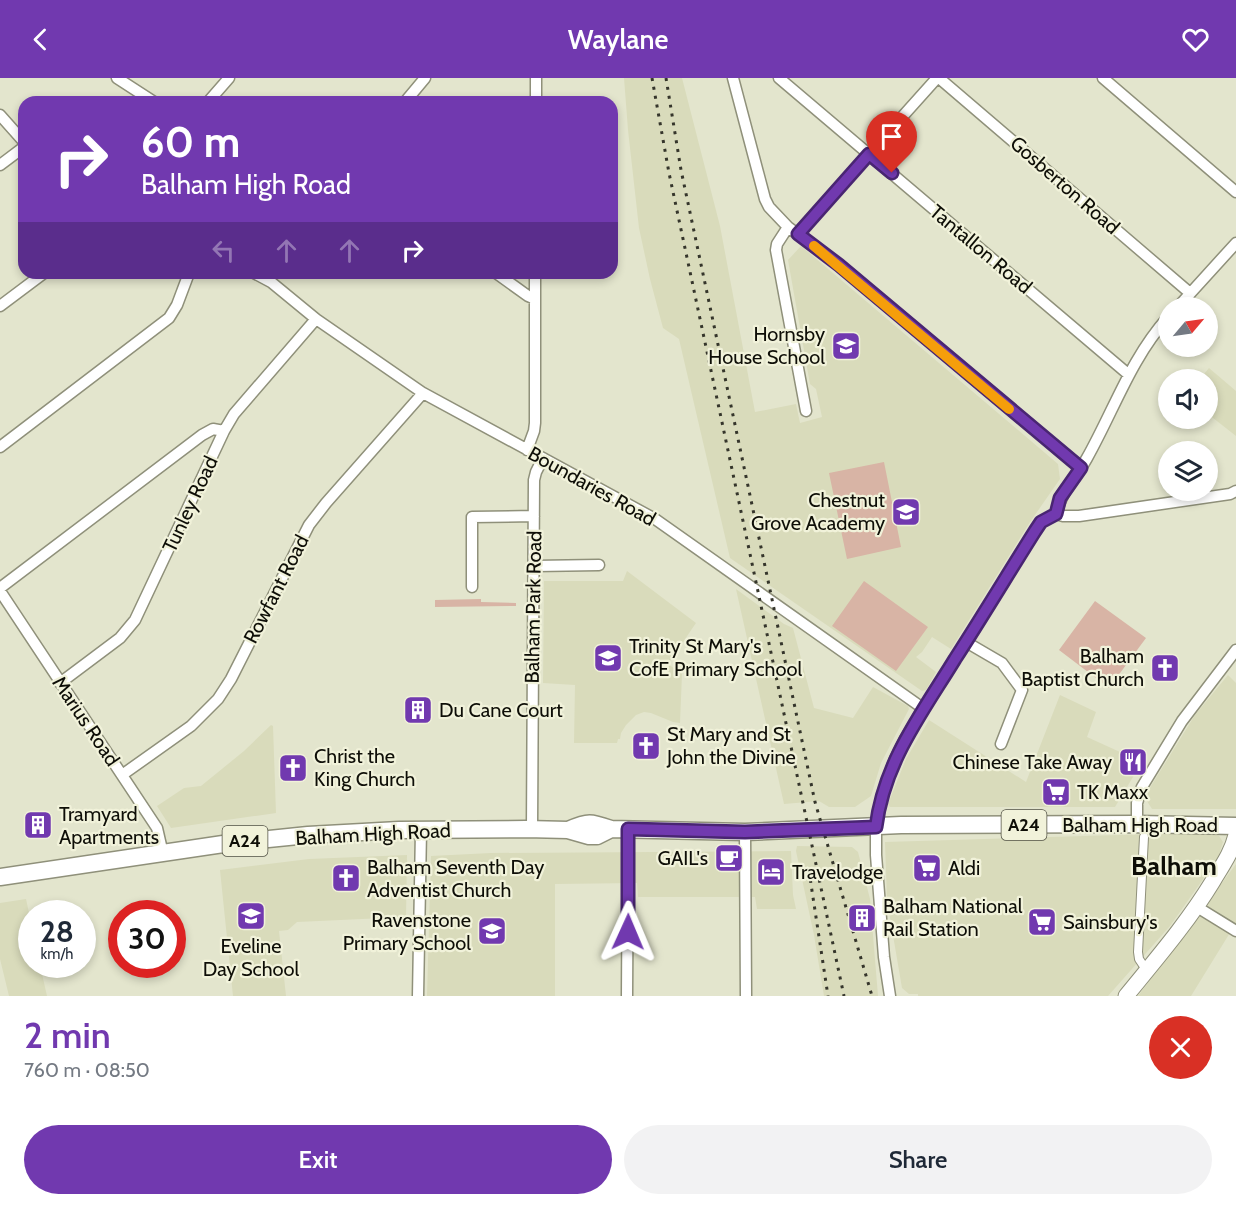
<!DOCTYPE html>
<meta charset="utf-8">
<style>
:root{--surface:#fff;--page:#f2f2f3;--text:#1f2937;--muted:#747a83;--accent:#7139af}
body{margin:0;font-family:Cabin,sans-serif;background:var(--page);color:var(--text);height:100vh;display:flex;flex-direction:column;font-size:22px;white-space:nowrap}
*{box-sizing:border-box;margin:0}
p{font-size:20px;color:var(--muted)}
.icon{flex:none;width:33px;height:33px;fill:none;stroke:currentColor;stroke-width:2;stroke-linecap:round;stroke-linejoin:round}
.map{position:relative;height:918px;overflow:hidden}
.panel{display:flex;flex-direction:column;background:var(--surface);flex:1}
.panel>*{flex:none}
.top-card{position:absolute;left:18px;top:18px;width:600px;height:183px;border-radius:18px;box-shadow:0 3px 9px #0003;background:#7139af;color:#fff;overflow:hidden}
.needle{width:39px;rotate:61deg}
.buttons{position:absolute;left:1158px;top:219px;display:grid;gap:12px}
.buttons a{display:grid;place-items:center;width:60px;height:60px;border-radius:50%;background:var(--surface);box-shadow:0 3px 9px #0003;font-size:30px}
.speed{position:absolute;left:18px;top:822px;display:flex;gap:12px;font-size:30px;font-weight:700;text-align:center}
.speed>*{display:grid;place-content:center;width:78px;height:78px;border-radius:50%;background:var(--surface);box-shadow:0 3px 9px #0003;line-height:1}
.speed small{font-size:15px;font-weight:400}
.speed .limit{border:9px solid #d22;background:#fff;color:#111}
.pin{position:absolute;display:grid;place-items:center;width:51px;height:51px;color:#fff;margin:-62px -26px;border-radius:50% 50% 50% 0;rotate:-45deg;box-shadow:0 0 6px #0007}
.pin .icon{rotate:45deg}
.me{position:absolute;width:66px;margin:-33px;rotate:1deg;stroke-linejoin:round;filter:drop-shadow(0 0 4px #0008)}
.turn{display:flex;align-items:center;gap:21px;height:126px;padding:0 24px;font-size:27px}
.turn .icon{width:78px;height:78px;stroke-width:2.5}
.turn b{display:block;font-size:42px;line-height:51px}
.lanes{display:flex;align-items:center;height:57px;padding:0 24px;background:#0003;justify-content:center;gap:30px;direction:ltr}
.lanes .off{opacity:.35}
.round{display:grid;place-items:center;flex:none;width:63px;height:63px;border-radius:32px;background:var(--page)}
.head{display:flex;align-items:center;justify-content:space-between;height:102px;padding:0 24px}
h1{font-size:36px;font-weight:600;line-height:45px;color:var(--accent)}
.action{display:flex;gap:12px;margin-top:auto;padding:12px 24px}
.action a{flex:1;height:69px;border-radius:36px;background:var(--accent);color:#fff;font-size:24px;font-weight:600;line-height:69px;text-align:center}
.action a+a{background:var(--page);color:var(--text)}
header{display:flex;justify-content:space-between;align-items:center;height:78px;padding:0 24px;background:var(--accent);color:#fff;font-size:27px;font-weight:600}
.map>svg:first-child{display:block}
.built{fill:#d9dbbb}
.grass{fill:#d8b4a5}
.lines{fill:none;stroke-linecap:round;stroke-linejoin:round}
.pedestrian-casing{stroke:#8f907a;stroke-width:10}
.minor-casing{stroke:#8f907a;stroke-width:13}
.secondary-casing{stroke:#8f907a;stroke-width:17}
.trunk-casing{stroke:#8f907a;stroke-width:19}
.pedestrian{stroke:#fff;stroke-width:8}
.minor{stroke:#fff;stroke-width:10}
.secondary{stroke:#fff;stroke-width:15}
.trunk{stroke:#fff;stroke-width:16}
.rail{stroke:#35352b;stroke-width:3;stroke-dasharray:3 6;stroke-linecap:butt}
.route-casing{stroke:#492572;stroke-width:15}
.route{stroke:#7139af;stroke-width:10}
.slow{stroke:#f59e0b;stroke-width:10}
.labels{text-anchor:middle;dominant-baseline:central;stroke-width:4.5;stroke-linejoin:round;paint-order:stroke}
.shield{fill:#f1f2da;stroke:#525246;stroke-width:1.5}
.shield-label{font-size:18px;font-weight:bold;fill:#0e0e07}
.street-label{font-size:20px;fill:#0e0e07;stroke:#f1f2da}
.poi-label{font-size:20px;fill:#0e0e07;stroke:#f1f2da;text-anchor:start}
.district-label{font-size:26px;font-weight:bold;fill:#0e0e07;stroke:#f1f2da}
</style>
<header><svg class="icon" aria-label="back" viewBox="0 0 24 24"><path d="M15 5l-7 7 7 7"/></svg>Waylane<svg class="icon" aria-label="heart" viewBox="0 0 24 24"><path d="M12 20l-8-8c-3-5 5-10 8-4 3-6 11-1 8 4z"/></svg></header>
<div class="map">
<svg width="1236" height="918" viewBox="0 0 1236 918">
<rect width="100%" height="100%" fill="#e3e5cd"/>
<!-- built -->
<path class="built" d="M 624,0 L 682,0 L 720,148 L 755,334 L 796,326 L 800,345 L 822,339 L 816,311 L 810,306 L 788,182 L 801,168 L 1058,386 L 1060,401 L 1030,444 L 951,571 L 932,559 L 922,574 L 916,579 L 936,594 L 926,612 L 922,613 L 730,480 L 679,261 L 663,250 L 650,201 L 639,150 L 628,52 Z
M 1209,290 L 1236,313 L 1236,358 L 1208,336 L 1208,302 L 1200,301 Z
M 627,493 L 696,545 L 668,586 L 682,596 L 680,645 L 673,644 L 651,635 L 644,634 L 636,637 L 626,647 L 621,655 L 620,661 L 618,661 L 617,665 L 574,665 L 575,607 L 543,605 L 544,503 L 623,503 Z
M 736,511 L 784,546 L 793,550 L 814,630 L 853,640 L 873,609 L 908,628 L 909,631 L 881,685 L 871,718 L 855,729 L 829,729 L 819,723 L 784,726 Z
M 1228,597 L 1236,605 L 1236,731 L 1152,731 L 1145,720 L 1151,708 L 1195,637 Z
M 1060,617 L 1096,634 L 1087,659 L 1142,684 L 1115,729 L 890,729 L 888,726 L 906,681 L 929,642 L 1026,704 Z
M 271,647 L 273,648 L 276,735 L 171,750 L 157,728 L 184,710 L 201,708 L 244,673 Z
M 1154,756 L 1213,756 L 1219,758 L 1223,764 L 1218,780 L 1170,848 L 1108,918 L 918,918 L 918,916 L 909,916 L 902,910 L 887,822 L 885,764 Z
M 797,768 L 852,769 L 858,774 L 870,821 L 878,918 L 824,918 L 814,857 L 796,773 Z
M 791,773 L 793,817 L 796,831 L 757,831 L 755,819 L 638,819 L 637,805 L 555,806 L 555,918 L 427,918 L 431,778 L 491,775 Z
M 407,777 L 406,839 L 297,844 L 288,852 L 279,853 L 286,918 L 233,918 L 220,792 L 309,781 Z
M 1236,786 L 1236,845 L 1191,918 L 1138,918 Z
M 26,821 L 31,844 L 32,886 L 40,887 L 47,918 L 9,918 L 0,881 L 0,825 Z"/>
<!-- grass -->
<path class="grass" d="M 884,384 L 901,469 L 847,481 L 829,395 Z
M 864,503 L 928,549 L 896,593 L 832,548 Z
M 481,521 L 481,524 L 516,525 L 516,528 L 435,529 L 435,522 Z
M 1095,523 L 1146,560 L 1109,610 L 1059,572 Z"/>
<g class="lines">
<!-- pedestrian casing -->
<g class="pedestrian-casing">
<path id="pedestrian" d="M 1144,759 L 1138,874 L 1139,881 L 1147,893"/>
</g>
<!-- minor casing -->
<g class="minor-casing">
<path id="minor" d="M 117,0 L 154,24
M 733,0 L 765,121 L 769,129 L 788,149 L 839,187 L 1081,390
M 779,0 L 1128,296
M 939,0 L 1190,215
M 1103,0 L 1236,114
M 208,24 L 229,0
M 405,24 L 425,0
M 536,24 L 536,0
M 0,37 L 24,64
M 0,87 L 24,69
M 788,149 L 777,166 L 776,172 L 806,333
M 798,155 L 937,0
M 254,195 L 271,204 L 316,241 L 423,315 L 655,441 L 924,631
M 496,195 L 528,218 L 535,221
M 0,228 L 44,195
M 1177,230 L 1236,165
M 0,369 L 169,240 L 177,227 L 189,195
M 527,372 L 534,353 L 535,345 L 535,195
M 1056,436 L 1063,438 L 1079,438 L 1230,416 L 1236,413
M 535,488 L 599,487
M 472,509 L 472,439 L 534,438
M 0,510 L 202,357 L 213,351 L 224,353
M 0,513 L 157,750 L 163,776
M 966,564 L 1002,585 L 1022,612 L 1001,666
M 60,605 L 120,560 L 135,542 L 224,353 L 234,336 L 316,241
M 122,697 L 191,648 L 218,621 L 231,601 L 309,447 L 326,425 L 423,315
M 1137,746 L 1137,725 L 1142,709 L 1182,643 L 1236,572
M 532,751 L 534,402 L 536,394 L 543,380
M 745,754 L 746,918
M 1197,829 L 1236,853
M 418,918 L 421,752
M 627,918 L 628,751
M 890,918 L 884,879 L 876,777 L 876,749 L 881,722 L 895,681 L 905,661 L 1035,453 L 1041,444 L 1056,436 C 1062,412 1076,400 1087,380 C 1115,330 1130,282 1168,239"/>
</g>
<!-- secondary casing -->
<g class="secondary-casing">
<path id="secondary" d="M 1126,918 C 1157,880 1188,844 1213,803 C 1222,788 1232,774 1236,757"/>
</g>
<!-- trunk casing -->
<g class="trunk-casing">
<path id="trunk" d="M 568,752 C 589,743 591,744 611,751 L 745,754 L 901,747 L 1137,746 L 1236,748
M 0,799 L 230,765 L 308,757 L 399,752 L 526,751 L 568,752 L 589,758 L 597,758 L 611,751"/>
</g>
<!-- pedestrian -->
<use href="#pedestrian" class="pedestrian"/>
<!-- minor -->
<use href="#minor" class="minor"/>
<!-- secondary -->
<use href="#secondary" class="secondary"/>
<!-- trunk -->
<use href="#trunk" class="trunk"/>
<!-- rail -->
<path class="rail" d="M 652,0 L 669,95 L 844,918
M 666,0 L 681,92 L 815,724 L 872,918
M 809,793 L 828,918"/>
</g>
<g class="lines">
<!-- route casing -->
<g class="route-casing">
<path id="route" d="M 628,854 L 628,751 L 745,754 L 876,749 C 884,684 922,635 955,581 C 982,539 1008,496 1035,453 L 1041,444 L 1056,436 L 1060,420 L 1081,390 L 839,187 L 798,156 L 869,76 L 892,95"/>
</g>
<!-- route -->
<use href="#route" class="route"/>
<!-- slow -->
<path class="slow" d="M 814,168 L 1009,331"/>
</g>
<!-- icons -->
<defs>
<g id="school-square" transform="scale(1.5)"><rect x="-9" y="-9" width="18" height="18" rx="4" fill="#7139af" stroke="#f1f2da"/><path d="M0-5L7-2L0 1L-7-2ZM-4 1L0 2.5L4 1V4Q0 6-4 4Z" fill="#fff"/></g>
<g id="church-square" transform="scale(1.5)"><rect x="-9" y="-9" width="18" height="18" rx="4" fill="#7139af" stroke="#f1f2da"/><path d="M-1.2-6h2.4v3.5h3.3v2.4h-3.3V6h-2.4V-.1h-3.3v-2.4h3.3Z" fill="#fff"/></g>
<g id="building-square" transform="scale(1.5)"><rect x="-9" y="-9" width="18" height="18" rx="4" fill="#7139af" stroke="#f1f2da"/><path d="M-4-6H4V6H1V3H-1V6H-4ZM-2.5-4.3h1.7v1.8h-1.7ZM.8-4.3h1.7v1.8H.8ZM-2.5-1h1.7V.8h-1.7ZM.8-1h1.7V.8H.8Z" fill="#fff"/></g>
<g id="restaurant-square" transform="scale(1.5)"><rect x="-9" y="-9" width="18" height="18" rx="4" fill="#7139af" stroke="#f1f2da"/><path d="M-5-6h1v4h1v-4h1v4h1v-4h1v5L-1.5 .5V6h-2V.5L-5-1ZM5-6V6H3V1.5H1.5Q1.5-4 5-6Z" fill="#fff"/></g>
<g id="supermarket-square" transform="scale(1.5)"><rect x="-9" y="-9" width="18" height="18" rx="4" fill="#7139af" stroke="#f1f2da"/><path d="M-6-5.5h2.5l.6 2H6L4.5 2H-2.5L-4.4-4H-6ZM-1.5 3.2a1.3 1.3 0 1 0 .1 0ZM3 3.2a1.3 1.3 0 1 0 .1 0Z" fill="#fff"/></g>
<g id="cafe-square" transform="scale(1.5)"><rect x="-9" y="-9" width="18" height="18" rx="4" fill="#7139af" stroke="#f1f2da"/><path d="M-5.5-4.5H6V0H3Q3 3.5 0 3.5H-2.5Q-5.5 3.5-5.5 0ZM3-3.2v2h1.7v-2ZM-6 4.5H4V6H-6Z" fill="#fff"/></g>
<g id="hotel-square" transform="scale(1.5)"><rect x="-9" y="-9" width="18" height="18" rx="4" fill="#7139af" stroke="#f1f2da"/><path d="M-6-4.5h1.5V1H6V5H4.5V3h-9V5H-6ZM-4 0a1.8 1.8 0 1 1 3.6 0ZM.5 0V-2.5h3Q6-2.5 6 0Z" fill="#fff"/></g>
</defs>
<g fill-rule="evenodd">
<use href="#school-square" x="846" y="268"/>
<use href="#school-square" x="906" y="434"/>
<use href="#school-square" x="608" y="580"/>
<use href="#church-square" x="1165" y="590"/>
<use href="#building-square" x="418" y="632"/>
<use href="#church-square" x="646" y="668"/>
<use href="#restaurant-square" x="1133" y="684"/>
<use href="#church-square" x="293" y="690"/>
<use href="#supermarket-square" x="1056" y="714"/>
<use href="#building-square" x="38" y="747"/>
<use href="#cafe-square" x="729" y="780"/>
<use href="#supermarket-square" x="927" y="790"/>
<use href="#hotel-square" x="771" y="794"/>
<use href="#church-square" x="346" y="800"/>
<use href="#school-square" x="251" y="838"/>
<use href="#building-square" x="862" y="840"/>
<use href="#supermarket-square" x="1042" y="844"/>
<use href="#school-square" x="492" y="853"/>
</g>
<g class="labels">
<!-- shield labels -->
<g class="shield">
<rect x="1001.5" y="732" width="45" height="30" rx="4.5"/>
<rect x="222.5" y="748" width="45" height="30" rx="4.5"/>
</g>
<g class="shield-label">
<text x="1024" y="747">A24</text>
<text x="245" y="763">A24</text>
</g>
<!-- street labels -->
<g class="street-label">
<text transform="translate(1065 107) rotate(41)">Gosberton Road</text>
<text transform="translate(981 171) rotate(40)">Tantallon Road</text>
<text transform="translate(592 408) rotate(29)">Boundaries Road</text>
<text transform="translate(190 426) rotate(-65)">Tunley Road</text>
<text transform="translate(276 511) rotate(-63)">Rowfant Road</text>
<text transform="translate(533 529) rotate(-89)">Balham Park Road</text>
<text transform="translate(86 643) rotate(56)">Marius Road</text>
<text x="1140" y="747">Balham High Road</text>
<text transform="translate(373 756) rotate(-3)">Balham High Road</text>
</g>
<!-- poi labels -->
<g class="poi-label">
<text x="825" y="256" text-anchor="end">Hornsby<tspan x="825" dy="23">House School</tspan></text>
<text x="885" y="422" text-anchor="end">Chestnut<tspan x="885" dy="23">Grove Academy</tspan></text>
<text x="629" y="568">Trinity St Mary's<tspan x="629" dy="23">CofE Primary School</tspan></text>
<text x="1144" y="578" text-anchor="end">Balham<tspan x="1144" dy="23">Baptist Church</tspan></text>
<text x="439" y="632">Du Cane Court</text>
<text x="667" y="656">St Mary and St<tspan x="667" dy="23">John the Divine</tspan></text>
<text x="314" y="678">Christ the<tspan x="314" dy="23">King Church</tspan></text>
<text x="1112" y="684" text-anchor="end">Chinese Take Away</text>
<text x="1077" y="714">TK Maxx</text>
<text x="59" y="736">Tramyard<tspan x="59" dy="23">Apartments</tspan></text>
<text x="708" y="780" text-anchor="end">GAIL's</text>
<text x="367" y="789">Balham Seventh Day<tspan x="367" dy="23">Adventist Church</tspan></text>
<text x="948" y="790">Aldi</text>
<text x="792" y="794">Travelodge</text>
<text x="883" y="828">Balham National<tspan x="883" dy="23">Rail Station</tspan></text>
<text x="471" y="842" text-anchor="end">Ravenstone<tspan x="471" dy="23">Primary School</tspan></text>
<text x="1063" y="844">Sainsbury's</text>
<text x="251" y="868" text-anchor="middle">Eveline<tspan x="251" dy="23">Day School</tspan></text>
</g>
<!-- district labels -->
<g class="district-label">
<text x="1174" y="788">Balham</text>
</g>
</g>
</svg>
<div class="buttons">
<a><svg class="needle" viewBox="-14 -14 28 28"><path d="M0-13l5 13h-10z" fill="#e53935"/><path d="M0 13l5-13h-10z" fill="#747a83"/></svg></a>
<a><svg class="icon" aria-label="sound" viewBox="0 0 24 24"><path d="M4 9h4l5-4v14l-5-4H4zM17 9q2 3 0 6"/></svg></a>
<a><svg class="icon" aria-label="layers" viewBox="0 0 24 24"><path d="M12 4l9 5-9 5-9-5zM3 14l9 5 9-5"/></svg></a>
</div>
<div class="speed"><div>28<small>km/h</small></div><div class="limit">30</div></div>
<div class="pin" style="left:892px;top:95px;background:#d93025"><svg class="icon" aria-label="arrive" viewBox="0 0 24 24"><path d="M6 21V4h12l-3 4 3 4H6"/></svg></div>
<svg class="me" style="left:628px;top:854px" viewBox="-20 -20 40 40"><path d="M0-17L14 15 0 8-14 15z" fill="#7139af" stroke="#fff" stroke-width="4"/></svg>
<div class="top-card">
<div class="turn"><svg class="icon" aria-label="right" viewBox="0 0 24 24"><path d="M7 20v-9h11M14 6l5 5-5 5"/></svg><div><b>60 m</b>Balham High Road</div></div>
<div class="lanes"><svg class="icon off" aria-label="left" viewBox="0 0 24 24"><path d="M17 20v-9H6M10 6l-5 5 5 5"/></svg><svg class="icon off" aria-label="ahead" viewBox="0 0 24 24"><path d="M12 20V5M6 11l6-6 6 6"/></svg><svg class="icon off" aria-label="ahead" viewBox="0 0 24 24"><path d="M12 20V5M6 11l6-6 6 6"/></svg><svg class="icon" aria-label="right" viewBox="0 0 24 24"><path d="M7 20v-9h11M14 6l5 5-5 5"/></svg></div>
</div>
</div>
<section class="panel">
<div class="head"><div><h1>2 min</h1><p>760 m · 08:50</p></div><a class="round" style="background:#d93025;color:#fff"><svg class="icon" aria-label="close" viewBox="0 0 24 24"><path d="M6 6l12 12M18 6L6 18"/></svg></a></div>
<div class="action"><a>Exit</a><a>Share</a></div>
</section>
